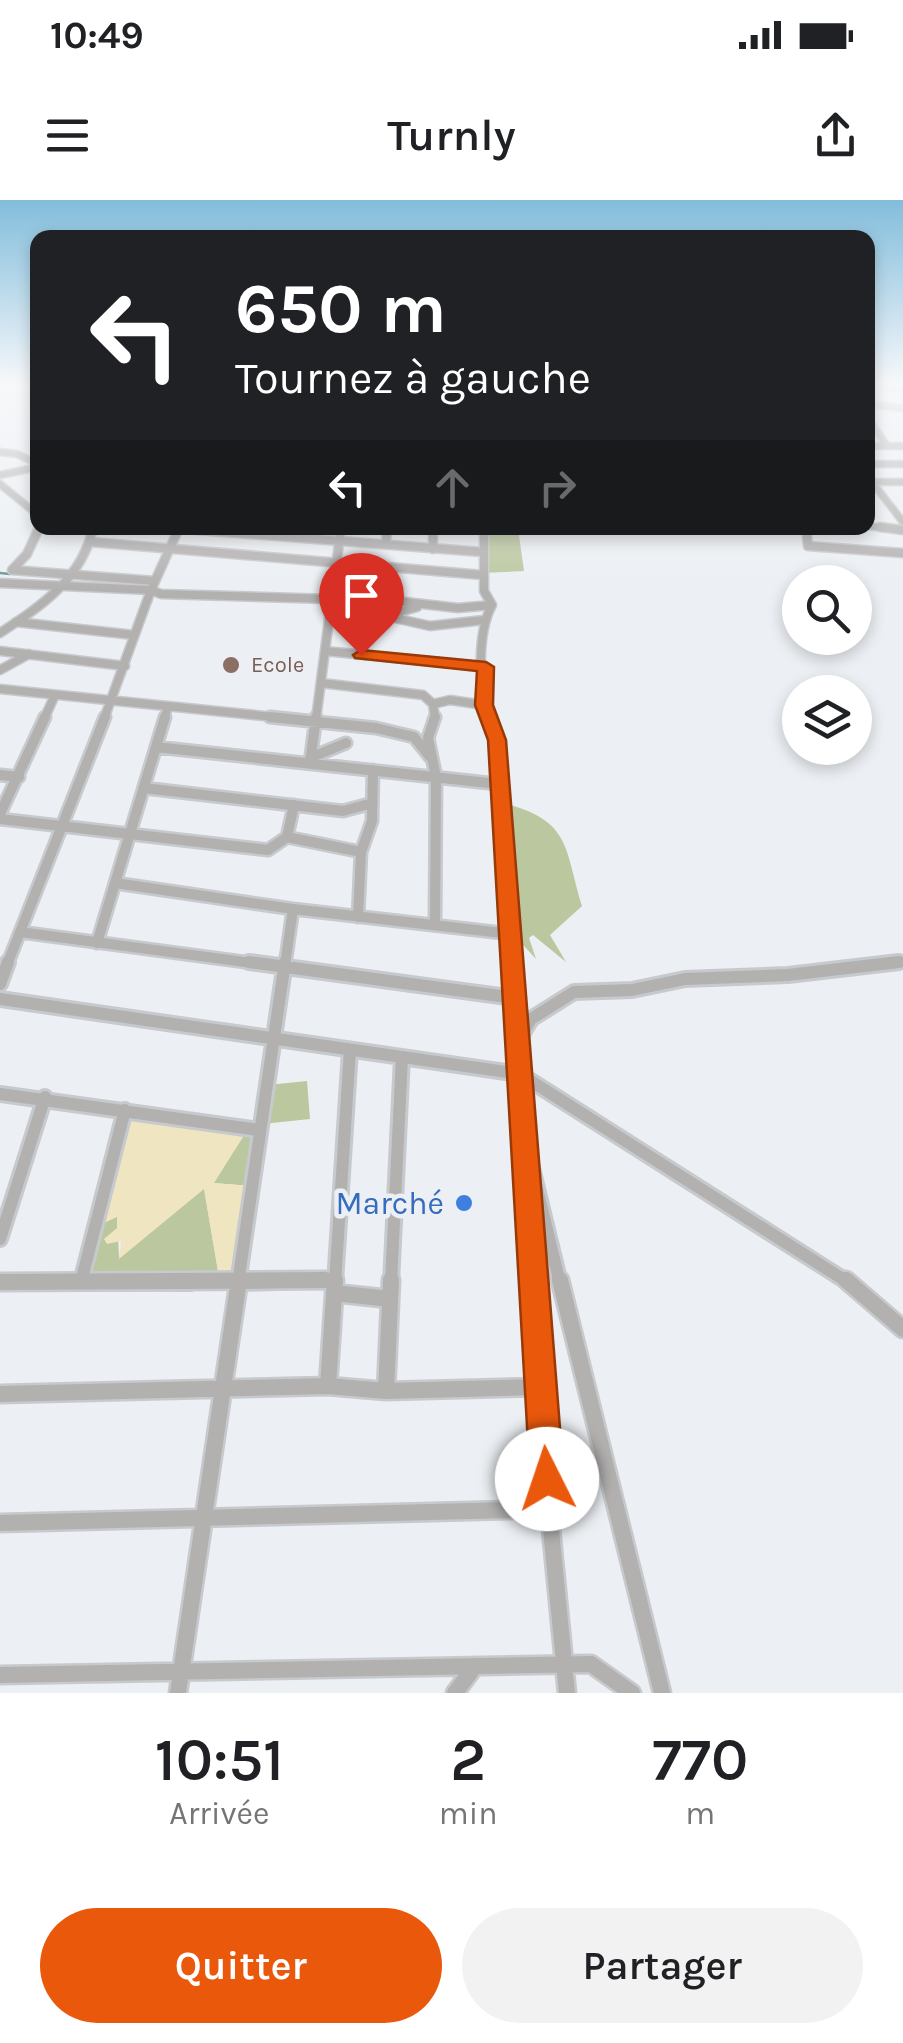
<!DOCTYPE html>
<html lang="fr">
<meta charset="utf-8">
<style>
:root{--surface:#fff;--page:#f2f2f2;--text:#202124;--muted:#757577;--accent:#ea580c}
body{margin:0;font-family:Karla,sans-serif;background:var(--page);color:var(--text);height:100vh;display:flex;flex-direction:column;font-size:38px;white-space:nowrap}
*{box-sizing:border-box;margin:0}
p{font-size:32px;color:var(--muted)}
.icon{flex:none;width:55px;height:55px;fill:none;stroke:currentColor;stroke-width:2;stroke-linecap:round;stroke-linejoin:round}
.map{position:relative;height:1493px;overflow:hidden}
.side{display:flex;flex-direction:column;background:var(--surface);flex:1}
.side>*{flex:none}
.banner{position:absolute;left:30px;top:30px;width:845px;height:305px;border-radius:20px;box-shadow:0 5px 15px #0003;background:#202124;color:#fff;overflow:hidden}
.controls{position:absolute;left:782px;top:365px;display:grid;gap:20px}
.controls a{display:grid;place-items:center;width:90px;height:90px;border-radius:50%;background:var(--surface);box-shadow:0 5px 15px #0003;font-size:50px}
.pin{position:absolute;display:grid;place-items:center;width:85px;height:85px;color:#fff;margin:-102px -42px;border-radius:50% 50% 50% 0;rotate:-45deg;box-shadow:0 0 10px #0007}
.pin .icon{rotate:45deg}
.me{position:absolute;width:110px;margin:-55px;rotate:356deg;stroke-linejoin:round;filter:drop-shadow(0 0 8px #0008)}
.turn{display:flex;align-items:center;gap:35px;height:210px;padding:0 40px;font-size:45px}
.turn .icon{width:130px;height:130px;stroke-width:2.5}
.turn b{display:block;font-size:70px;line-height:85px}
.lanes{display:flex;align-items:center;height:95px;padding:0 40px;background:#0003;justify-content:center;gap:50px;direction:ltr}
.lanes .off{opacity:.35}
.eta{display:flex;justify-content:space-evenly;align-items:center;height:170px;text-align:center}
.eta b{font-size:60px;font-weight:600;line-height:70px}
.button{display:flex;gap:20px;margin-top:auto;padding:20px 40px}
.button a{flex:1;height:115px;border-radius:60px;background:var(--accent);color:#fff;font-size:40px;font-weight:600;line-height:115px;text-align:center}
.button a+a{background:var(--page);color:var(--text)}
.status{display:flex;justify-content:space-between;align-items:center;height:70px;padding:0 50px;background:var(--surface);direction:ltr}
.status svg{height:28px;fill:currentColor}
header{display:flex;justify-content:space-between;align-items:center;height:130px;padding:0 40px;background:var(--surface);font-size:45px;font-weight:600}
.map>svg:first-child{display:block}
.green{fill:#bbc79f}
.sand{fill:#efe5c0}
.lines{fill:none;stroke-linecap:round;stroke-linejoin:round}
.stream{stroke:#6a9798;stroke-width:2.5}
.minor-far4-casing{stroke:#c7cacd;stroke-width:9}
.minor-far3-casing{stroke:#c7cacd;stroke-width:11}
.minor-far2-casing{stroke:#c7cacd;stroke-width:15}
.minor-far1-casing{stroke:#c7cacd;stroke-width:18}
.minor-casing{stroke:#c7cacd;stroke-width:21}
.minor-far4{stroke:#b3b0b0;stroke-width:6}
.minor-far3{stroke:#b3b0b0;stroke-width:8}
.minor-far2{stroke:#b3b0b0;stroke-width:10}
.minor-far1{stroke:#b3b0b0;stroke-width:12}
.minor{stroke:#b3b0b0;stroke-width:16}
.route{fill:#ea580c;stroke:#983908;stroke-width:2.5}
.education-dot{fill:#8d6e63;stroke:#eceff3;stroke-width:4}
.shop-dot{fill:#3f7fe0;stroke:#eceff3;stroke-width:4}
.labels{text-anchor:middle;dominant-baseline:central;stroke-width:9;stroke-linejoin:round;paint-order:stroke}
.far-education-label{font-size:22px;fill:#785e54;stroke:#eceff3;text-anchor:start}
.near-shop-label{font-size:32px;fill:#366cbe;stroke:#eceff3;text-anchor:end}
</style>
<div class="status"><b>10:49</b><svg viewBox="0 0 49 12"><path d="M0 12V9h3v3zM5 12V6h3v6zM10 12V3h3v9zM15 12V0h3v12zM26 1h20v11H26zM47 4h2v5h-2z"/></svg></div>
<header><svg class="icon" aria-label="menu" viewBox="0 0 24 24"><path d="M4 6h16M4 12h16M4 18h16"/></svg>Turnly<svg class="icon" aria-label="share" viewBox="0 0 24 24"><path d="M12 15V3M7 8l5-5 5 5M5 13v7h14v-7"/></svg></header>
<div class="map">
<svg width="903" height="1493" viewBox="0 0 903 1493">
<rect width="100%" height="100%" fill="#eceff3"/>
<!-- green -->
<path class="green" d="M 484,328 L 518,328 L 524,371 L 483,373 Z
M 503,603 C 571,621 564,646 582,706 L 550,735 L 566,762 L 533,735 L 529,738 L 536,759 L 515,736 Z
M 307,881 L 310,919 L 262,924 L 268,885 Z
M 248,929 L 259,930 L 251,986 L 213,983 Z
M 204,988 L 220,1083 L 81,1082 L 95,1027 L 117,1016 L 119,1057 Z"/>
<!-- sand -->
<path class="sand" d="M 125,910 L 248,929 L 214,983 L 251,986 L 237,1083 L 220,1083 L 204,989 L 119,1059 L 121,1041 L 107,1044 L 104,1039 L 117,1028 L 117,1017 L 95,1027 L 98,1016 L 107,1011 Z"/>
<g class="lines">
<!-- stream -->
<path class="stream" d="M 0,373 L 10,374
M 93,380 L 131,384"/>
<!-- minor-far4 casing -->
<g class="minor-far4-casing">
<path id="minor-far4" d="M 868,185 L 903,189
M 868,204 L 903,208
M 868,218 L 887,246
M 868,246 L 903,246
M 0,252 L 17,254 L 38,264
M 868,264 L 903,264
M 0,275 L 38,267
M 868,282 L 903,282
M 872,282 L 903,322
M 0,284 L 33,311 L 38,323
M 868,326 L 902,330
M 173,328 L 197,330"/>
</g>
<!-- minor-far3 casing -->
<g class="minor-far3-casing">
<path id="minor-far3" d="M 880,327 L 903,330
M 173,328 L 482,352
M 433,328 L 433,349
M 484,328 L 484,391 L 492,405 C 477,433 478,490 489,519
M 806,328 L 808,346 L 903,353
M 91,342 L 483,375
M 386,344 L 387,328
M 12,370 L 155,381
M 12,370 L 27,354 L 39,328
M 0,383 L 151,390 L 161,394 L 396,401 L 458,408 L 492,405
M 329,415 L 372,420 L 417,407
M 390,417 L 430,426 L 484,420
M 16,422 L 134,435
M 0,433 C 41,406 82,379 93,328
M 0,451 L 125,466
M 325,451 L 486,467
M 0,470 L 29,454
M 321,483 L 423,495 L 433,504 L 450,500 L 484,505
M 0,489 L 294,519
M 433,504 L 435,519
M 44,519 L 55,495
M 104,519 L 151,390 L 179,328
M 164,519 L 168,507
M 316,519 L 341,328"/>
</g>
<!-- minor-far2 casing -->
<g class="minor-far2-casing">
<path id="minor-far2" d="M 270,517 L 376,528 L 414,537 L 430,557
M 435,517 L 428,538 L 436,577 L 435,725
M 488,517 L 497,540 L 512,765
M 156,547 L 498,584
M 310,558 L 346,543
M 310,563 L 316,517
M 0,575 L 19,577
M 144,588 L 343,611 L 369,604
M 0,614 L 45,517
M 0,619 L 268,650 L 287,637 L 294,605
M 287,637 L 361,652
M 115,683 L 293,709 L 511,734
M 358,717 L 361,652 L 372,621 L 373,570
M 20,732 L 267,765
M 97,743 L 165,517
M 7,765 L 105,517
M 285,765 L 293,709
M 877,765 L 903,762"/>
</g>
<!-- minor-far1 casing -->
<g class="minor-far1-casing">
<path id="minor-far1" d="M 249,762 L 515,798
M 512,762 L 534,1083
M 0,784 L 8,762
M 0,799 L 520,874 L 849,1083
M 519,839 L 531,819 L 574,792 L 632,790 L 685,779 L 788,775 L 899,762
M 0,894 L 259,930
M 532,968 L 560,1083
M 0,1039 L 45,897
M 0,1082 L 190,1083
M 81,1082 L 125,910
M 238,1083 L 285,762
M 243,1083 L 335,1080
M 335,1083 L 350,850
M 391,1083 L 402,857"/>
</g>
<!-- minor casing -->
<g class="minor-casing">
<path id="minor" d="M 534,1080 L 549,1309 L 567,1493
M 560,1080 L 662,1493
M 846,1080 L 903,1129
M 0,1082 L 325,1080
M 334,1093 L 390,1099
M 328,1186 L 335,1080
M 386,1191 L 391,1080
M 0,1194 L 328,1186 L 386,1191 L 541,1187
M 0,1323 L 549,1309
M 0,1475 L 591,1464 L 632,1493
M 178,1493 L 239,1080
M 455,1493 L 475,1466"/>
</g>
<!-- minor-far4 -->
<use href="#minor-far4" class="minor-far4"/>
<!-- minor-far3 -->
<use href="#minor-far3" class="minor-far3"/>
<!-- minor-far2 -->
<use href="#minor-far2" class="minor-far2"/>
<!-- minor-far1 -->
<use href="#minor-far1" class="minor-far1"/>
<!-- minor -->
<use href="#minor" class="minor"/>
</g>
<!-- sky -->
<linearGradient id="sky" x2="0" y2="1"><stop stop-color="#82bddc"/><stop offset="0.47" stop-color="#f6f8fa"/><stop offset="1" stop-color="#f6f8fa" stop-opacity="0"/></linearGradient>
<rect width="903" height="391" fill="url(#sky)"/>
<!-- route -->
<path class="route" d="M 361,450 L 486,462 L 494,467 L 493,505 L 506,540 L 564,1279 L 559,1291 L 547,1296 L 535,1291 L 530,1279 L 488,540 L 475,505 L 477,471 L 355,458 L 353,455 Z"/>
<!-- markers -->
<circle class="education-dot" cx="231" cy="465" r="10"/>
<circle class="shop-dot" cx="464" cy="1003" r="10"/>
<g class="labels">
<!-- far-education labels -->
<g class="far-education-label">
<text x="251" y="465">Ecole</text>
</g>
<!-- near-shop labels -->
<g class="near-shop-label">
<text x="444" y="1003">Marché</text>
</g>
</g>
</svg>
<div class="controls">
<a><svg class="icon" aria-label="search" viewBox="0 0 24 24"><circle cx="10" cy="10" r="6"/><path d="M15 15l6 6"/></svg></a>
<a><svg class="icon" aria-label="layers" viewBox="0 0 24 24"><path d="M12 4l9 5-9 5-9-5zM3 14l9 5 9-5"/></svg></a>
</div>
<div class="pin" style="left:361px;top:455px;background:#d93025"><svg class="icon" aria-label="arrive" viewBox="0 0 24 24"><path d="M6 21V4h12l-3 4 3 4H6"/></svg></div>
<svg class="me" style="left:547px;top:1279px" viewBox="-20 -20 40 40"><circle r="19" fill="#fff"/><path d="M0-13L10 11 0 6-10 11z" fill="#ea580c"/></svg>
<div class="banner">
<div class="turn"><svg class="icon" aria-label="left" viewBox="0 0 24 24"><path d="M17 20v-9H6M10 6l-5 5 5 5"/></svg><div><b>650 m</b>Tournez à gauche</div></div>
<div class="lanes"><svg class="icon" aria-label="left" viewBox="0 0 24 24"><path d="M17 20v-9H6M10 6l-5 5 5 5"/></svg><svg class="icon off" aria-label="ahead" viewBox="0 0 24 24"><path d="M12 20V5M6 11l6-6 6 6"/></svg><svg class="icon off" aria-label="right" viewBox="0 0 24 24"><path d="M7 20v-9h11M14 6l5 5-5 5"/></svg></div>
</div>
</div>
<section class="side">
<div class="eta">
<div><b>10:51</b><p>Arrivée</p></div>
<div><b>2</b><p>min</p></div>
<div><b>770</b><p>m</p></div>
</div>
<div class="button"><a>Quitter</a><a>Partager</a></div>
</section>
